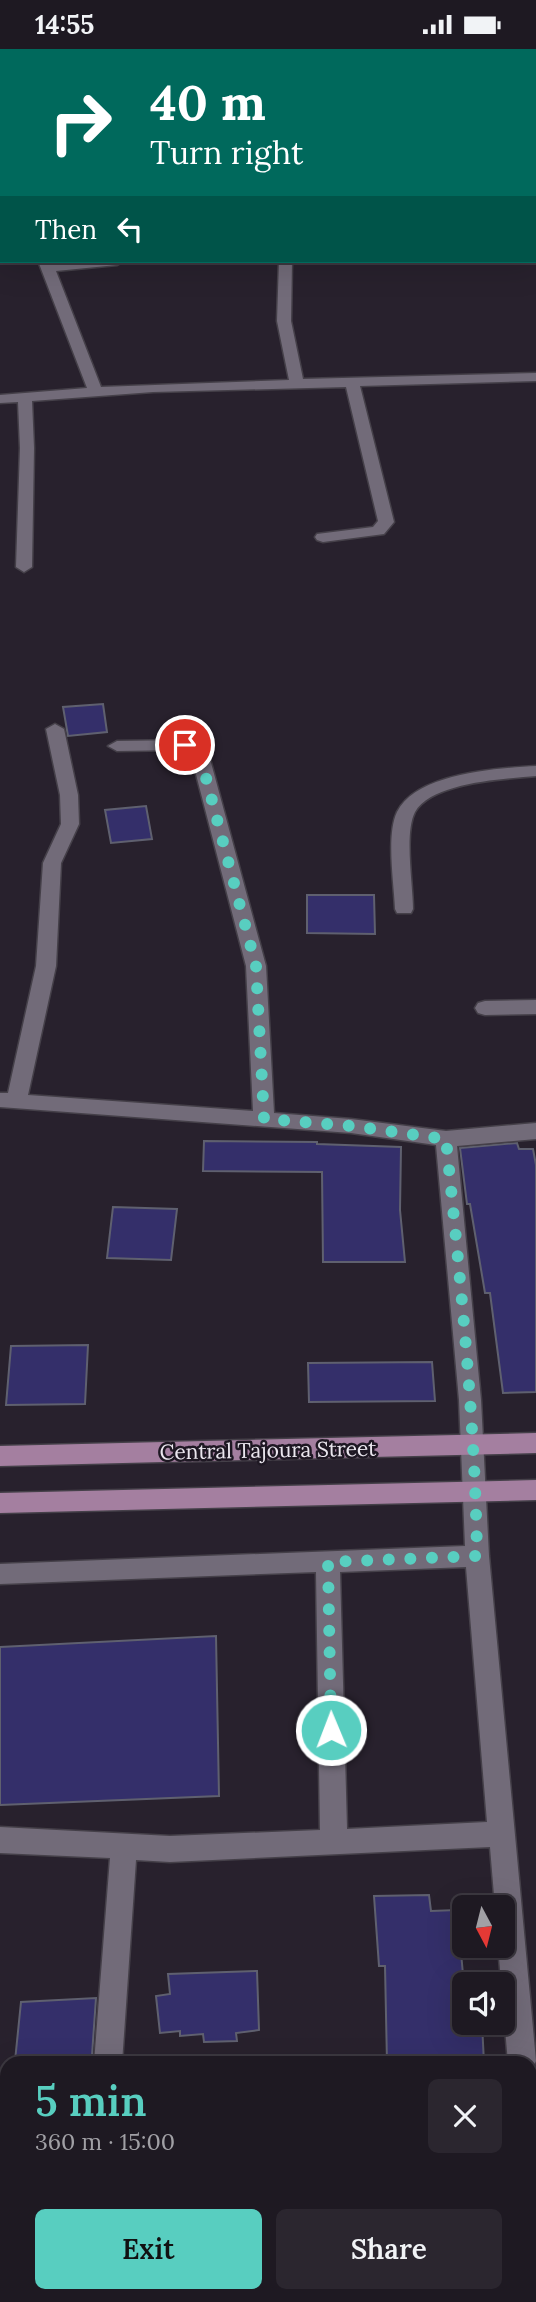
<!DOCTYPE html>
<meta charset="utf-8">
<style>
:root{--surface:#1e1922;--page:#2b262f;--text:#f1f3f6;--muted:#a1a0a5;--line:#3c3840;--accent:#58cec0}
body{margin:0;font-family:Lora,serif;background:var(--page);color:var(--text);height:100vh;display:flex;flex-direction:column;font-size:26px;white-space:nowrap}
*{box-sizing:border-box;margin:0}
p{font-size:23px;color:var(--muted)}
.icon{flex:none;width:38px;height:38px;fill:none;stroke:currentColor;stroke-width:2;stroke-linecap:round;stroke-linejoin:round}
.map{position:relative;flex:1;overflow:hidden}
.sheet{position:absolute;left:0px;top:2007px;width:537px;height:247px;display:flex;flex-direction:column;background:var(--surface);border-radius:21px 21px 0 0;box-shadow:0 7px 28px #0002,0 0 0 2px var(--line)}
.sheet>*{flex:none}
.hud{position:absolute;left:0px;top:0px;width:537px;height:214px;box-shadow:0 7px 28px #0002,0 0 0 2px var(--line);background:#00695c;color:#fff;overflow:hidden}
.needle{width:46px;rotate:173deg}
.buttons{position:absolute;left:452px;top:1846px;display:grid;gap:14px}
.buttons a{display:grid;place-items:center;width:63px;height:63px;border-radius:10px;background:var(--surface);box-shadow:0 7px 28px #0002,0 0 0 2px var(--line);font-size:35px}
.pin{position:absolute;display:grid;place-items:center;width:60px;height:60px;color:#fff;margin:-30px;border:4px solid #fff;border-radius:50%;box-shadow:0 2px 7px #0007}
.me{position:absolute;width:77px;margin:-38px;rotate:359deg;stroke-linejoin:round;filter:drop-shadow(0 0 5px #0008)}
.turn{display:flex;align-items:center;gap:24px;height:147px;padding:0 35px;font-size:32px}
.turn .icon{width:91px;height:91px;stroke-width:2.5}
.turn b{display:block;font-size:49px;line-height:60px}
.then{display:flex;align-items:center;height:66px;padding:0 35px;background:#0003;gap:14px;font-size:26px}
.round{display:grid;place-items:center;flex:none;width:74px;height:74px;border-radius:10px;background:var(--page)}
.summary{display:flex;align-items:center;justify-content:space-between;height:119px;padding:0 35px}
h1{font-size:42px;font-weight:600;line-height:52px;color:var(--accent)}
.button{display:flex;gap:14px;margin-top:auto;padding:14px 35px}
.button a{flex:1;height:80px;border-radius:10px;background:var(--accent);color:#111;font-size:28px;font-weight:600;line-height:80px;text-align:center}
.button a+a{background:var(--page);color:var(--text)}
.status{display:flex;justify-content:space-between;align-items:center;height:49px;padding:0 35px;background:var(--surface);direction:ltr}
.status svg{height:19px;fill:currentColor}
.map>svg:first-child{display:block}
.building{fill:#342f6a;stroke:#5f606f;stroke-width:2}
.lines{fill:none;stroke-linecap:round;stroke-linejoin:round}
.minor-casing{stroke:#454049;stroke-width:3}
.major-casing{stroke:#454049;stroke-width:3}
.minor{fill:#726b79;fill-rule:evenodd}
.major{fill:#a47fa0;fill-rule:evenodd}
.route{stroke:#58cec0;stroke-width:12;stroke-dasharray:0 21.6}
.labels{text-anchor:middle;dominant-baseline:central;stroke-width:5;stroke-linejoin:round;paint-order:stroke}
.street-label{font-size:21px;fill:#ebe7ef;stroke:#1e1823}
</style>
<div class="status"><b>14:55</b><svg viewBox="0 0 49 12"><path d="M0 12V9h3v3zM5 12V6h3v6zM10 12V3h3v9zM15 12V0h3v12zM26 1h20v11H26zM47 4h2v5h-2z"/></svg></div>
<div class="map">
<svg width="536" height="2253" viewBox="0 0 536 2253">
<rect width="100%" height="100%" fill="#28212d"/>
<!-- building -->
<path class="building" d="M 103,655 L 107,683 L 68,687 L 63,658 Z
M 146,757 L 152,790 L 111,794 L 105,761 Z
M 307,846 L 374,846 L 375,885 L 307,884 Z
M 204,1092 L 317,1093 L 317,1095 L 401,1098 L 400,1161 L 405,1213 L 323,1213 L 322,1123 L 203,1122 Z
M 517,1094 L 519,1100 L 533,1100 L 536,1116 L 536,1343 L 503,1344 L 490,1244 L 485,1244 L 470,1155 L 467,1155 L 460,1099 Z
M 113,1158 L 177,1160 L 171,1211 L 107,1209 Z
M 88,1296 L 85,1355 L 6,1356 L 11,1297 Z
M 432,1313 L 435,1352 L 309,1353 L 308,1314 Z
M 216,1587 L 219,1747 L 0,1756 L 0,1598 Z
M 429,1846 L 431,1862 L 457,1861 L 464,1936 L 464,1974 L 482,1974 L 484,2014 L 387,2014 L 385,1917 L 379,1917 L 374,1847 Z
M 257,1922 L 259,1981 L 236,1984 L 237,1992 L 204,1993 L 203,1985 L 180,1987 L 180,1982 L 160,1984 L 156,1947 L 170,1945 L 168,1925 Z
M 96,1949 L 92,2006 L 63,2006 L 60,2014 L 15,2012 L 21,1953 Z"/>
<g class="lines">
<!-- minor casing -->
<g class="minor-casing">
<path id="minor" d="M 0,0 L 7,0 L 2,2 L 2,8 Z
M 85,0 L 97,0 L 97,2 L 85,2 Z
M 160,0 L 172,0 L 172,2 L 160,2 Z
M 511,0 L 523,0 L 524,2 L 512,2 Z
M 0,50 L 2,50 L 2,58 L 0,58 Z
M 0,131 L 2,131 L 2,139 L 0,139 Z
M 38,212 L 51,212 L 53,215 L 124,212 L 117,216 L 56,222 L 101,338 L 289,331 L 277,272 L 279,212 L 292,212 L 291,272 L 303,330 L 536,324 L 536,332 L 360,337 L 394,473 L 384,485 L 323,493 L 317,491 L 315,488 L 317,485 L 373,478 L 378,472 L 346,338 L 153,343 L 32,352 L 34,399 L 32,518 L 24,523 L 16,518 L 20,399 L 18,353 L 0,354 L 0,346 L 87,339 Z
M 55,675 L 64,680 L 78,746 L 79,775 L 61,814 L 56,917 L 28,1046 L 253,1062 L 246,917 L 192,710 L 190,704 L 183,701 L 117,702 L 108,697 L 117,692 L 185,691 L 203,697 L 210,710 L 266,917 L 274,1064 L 351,1070 L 446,1082 L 536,1074 L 536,1090 L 457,1097 L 481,1351 L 489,1507 L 536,2012 L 530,2025 L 530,2014 L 508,2014 L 498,1897 L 502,1897 L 502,1858 L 495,1858 L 490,1798 L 170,1813 L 136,1811 L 122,2014 L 94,2014 L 110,1809 L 0,1804 L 0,1778 L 170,1787 L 320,1781 L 316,1523 L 0,1535 L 0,1515 L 465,1497 L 459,1351 L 436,1096 L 351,1084 L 0,1058 L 0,1044 L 8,1044 L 36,917 L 43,814 L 61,775 L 60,746 L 46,680 ZM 466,1518 L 487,1773 L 347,1780 L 340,1523 Z
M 536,717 L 536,727 C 505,730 432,733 415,763 C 404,784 413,836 413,860 L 411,864 L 397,864 L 395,860 C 394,834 386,786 397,763 C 416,724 498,719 536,717 Z
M 536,951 L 536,965 L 485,966 L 478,964 L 475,959 L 478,954 L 485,952 Z
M 530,2136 L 536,2139 L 536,2253 L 525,2253 L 523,2247 L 530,2247 Z"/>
</g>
<!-- major casing -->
<g class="major-casing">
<path id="major" d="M 536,1384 L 536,1404 L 0,1417 L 0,1397 Z
M 536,1431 L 536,1451 L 0,1464 L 0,1444 Z"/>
</g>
<!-- minor -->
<use href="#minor" class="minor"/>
<!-- major -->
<use href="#major" class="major"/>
</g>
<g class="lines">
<!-- route -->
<path class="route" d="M 185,696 L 197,701 L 201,710 L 256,917 L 264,1070 L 351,1077 L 446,1090 C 460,1229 475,1368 477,1507 L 328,1513 L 331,1681"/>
</g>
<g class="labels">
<!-- street labels -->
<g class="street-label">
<text transform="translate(268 1401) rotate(-1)">Central Tajoura Street</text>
</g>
</g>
</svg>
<div class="buttons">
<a><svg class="needle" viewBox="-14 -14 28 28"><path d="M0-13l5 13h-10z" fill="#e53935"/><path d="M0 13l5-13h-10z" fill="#a1a0a5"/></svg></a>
<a><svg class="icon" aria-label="sound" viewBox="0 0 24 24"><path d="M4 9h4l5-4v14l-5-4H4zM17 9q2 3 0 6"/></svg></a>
</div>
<div class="pin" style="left:185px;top:696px;background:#d93025"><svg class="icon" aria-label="arrive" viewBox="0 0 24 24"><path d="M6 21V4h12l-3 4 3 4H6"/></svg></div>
<svg class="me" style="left:331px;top:1681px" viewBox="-20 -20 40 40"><circle r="17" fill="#58cec0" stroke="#fff" stroke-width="3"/><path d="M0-11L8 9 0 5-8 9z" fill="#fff"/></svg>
<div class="hud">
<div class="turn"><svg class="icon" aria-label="right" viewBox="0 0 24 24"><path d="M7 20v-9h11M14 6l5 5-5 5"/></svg><div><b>40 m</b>Turn right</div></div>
<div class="then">Then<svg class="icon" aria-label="left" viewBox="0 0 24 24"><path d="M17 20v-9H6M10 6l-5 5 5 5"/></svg></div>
</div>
<section class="sheet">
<div class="summary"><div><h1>5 min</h1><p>360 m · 15:00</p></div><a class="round"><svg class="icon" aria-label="close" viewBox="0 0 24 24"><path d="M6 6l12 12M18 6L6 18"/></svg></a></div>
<div class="button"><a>Exit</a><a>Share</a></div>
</section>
</div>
